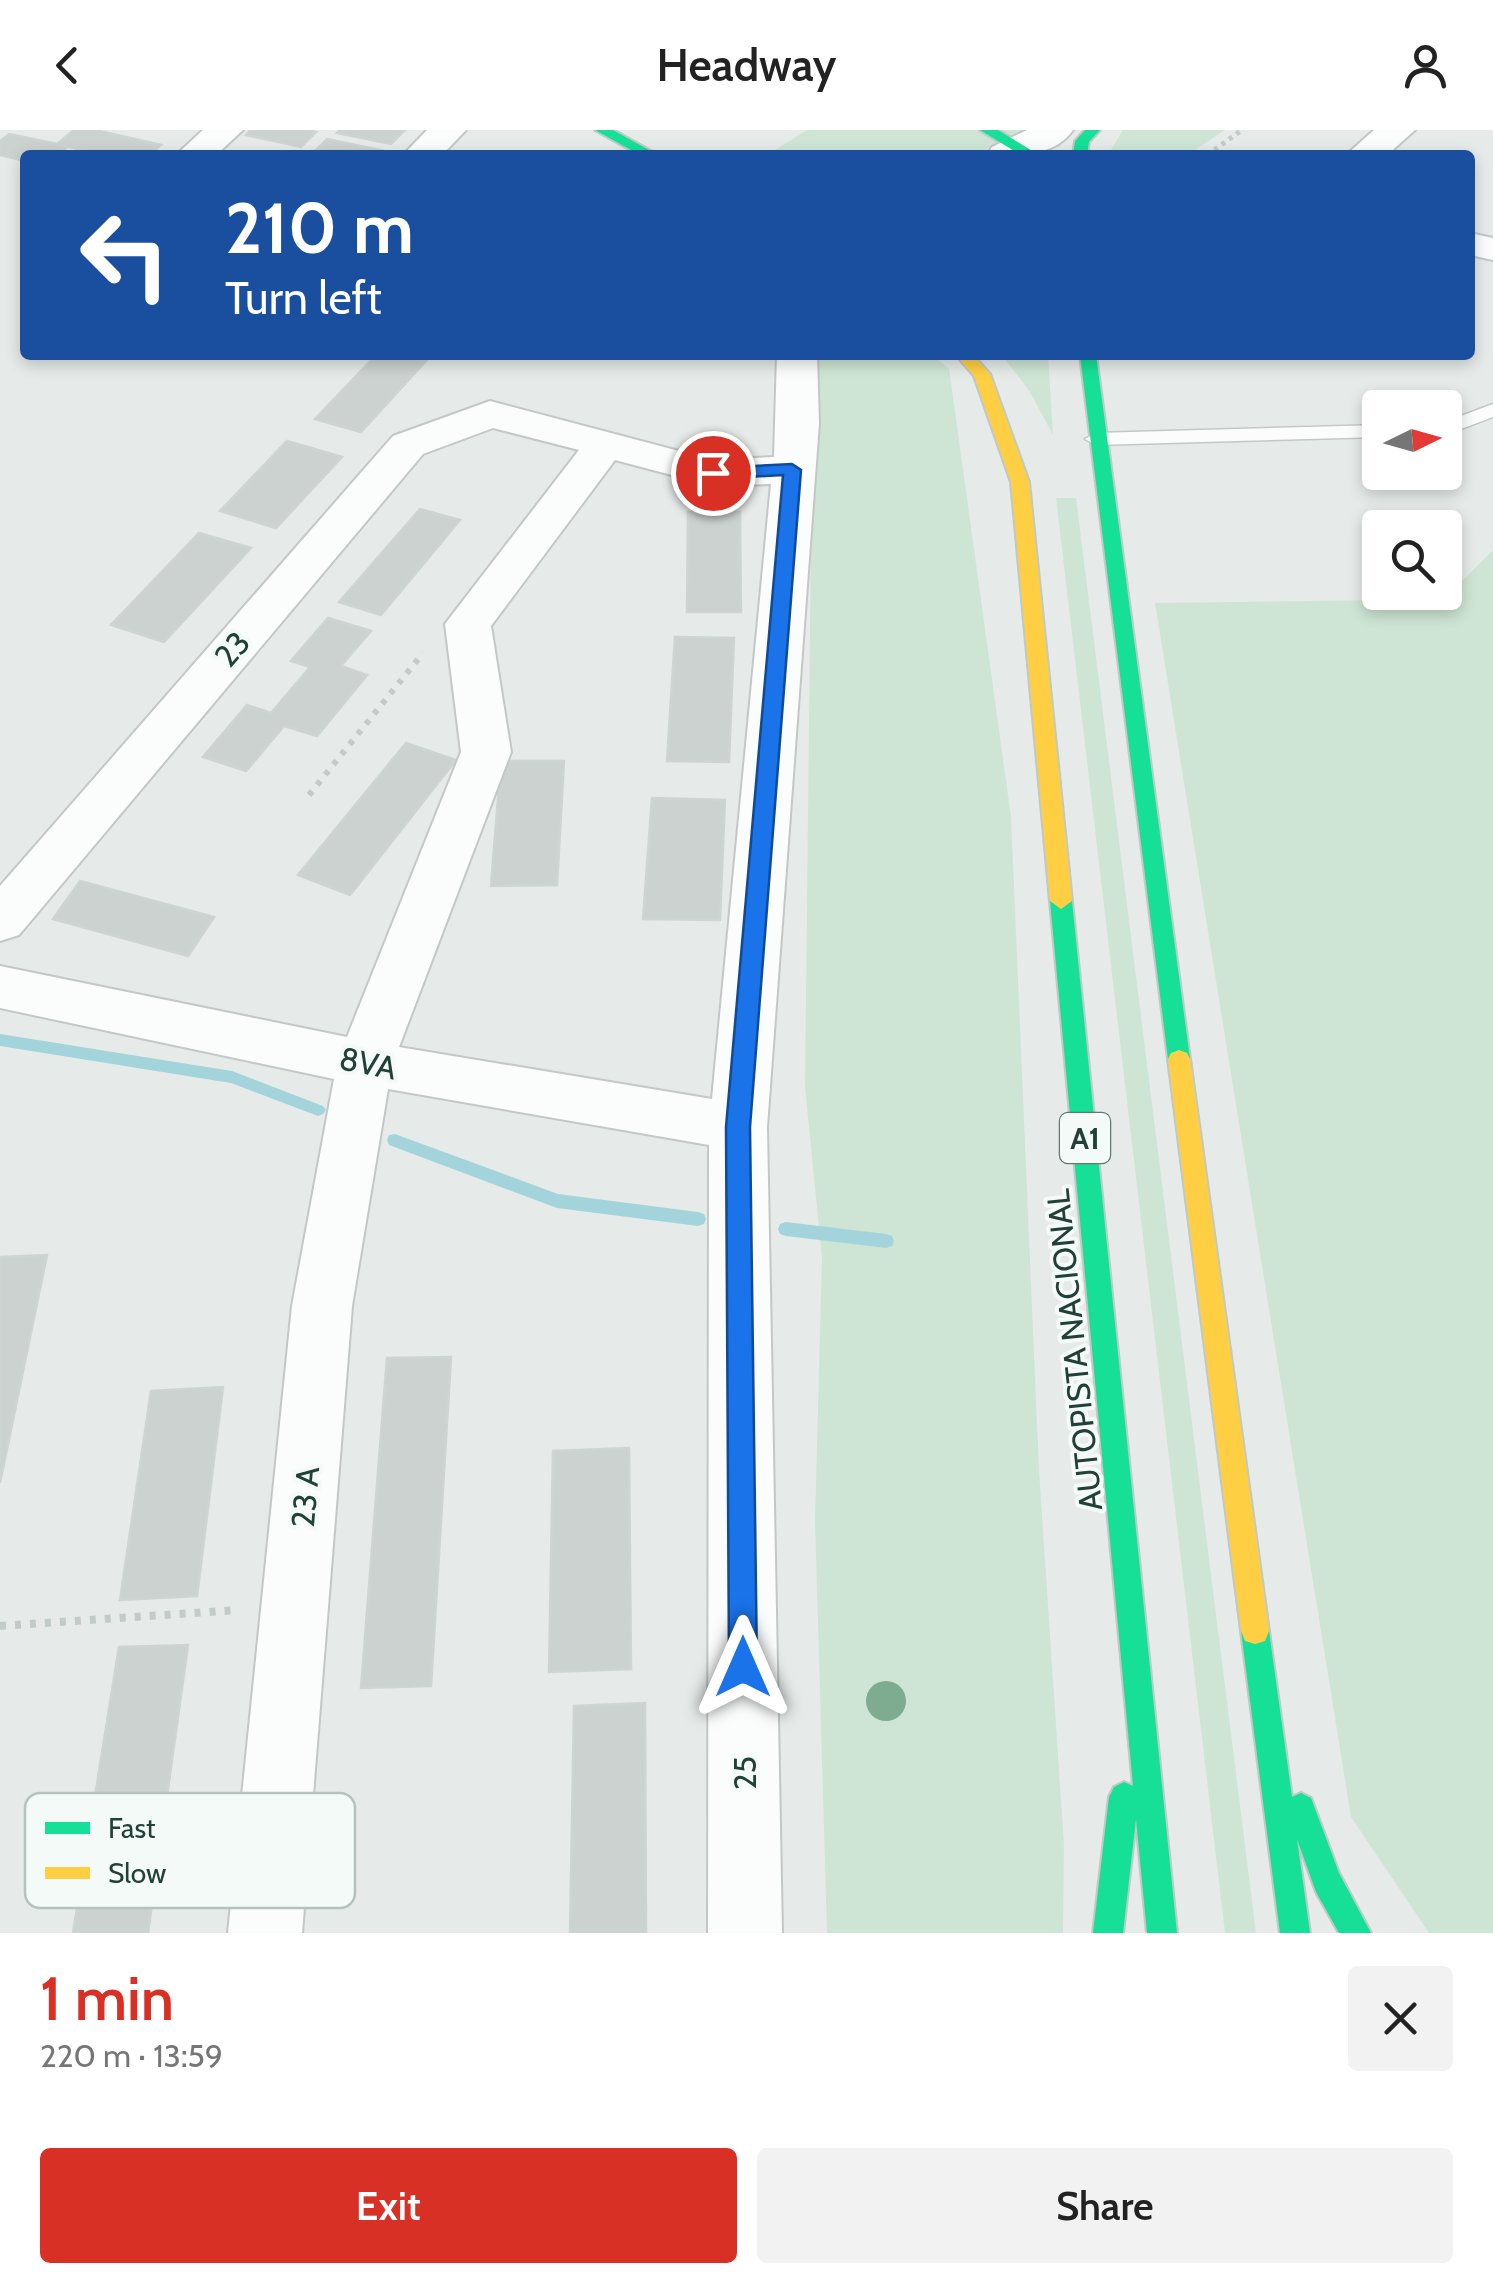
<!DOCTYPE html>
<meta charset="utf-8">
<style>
:root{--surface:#fff;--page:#f2f2f2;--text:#222;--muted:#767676;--accent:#d93025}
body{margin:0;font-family:Cabin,sans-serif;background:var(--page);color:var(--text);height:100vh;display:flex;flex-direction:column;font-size:38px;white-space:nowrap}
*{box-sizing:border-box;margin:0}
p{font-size:32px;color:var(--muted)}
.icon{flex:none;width:55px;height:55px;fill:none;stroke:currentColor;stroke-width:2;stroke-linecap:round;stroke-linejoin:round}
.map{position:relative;height:1803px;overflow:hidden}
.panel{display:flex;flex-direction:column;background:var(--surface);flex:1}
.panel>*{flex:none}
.banner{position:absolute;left:20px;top:20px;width:1455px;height:210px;border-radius:10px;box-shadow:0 5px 15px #0003;background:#1a4fa0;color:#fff;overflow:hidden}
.needle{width:65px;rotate:85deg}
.controls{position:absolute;left:1362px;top:260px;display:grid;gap:20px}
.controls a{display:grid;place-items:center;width:100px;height:100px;border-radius:10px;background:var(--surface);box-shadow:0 5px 15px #0003;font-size:50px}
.pin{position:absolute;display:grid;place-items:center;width:85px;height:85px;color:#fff;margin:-42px;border:5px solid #fff;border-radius:50%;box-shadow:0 2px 10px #0007}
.me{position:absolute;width:110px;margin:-55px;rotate:0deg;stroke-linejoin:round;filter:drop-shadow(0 0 8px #0008)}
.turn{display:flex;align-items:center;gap:35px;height:210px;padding:0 40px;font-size:45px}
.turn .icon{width:130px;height:130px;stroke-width:2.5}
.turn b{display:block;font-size:70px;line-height:85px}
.round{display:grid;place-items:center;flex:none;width:105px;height:105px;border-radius:10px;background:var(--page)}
.overview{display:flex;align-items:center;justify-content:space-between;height:170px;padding:0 40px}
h1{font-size:60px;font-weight:600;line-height:75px;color:var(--accent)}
.cta{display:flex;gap:20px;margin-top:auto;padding:20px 40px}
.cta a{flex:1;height:115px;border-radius:10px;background:var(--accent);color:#fff;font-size:40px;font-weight:600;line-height:115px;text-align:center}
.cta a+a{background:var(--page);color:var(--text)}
header{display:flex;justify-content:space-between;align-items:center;height:130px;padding:0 40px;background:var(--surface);font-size:45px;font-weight:600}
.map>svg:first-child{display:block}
.green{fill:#cee5d5}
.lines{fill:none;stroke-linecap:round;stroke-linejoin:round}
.stream{fill:#a4d4db;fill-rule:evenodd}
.building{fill:#ccd2d0;stroke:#ced4d2;stroke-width:2.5}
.lane-casing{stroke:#c3c8c6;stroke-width:3}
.street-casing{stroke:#c3c8c6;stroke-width:4}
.fast-casing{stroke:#c1c9c6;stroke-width:4}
.slow-casing{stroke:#c1c9c6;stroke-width:4}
.path-far2{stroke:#c2cbc8;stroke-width:5;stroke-dasharray:4 5;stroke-linecap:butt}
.path-far1{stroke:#c2cbc8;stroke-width:6;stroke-dasharray:5 8;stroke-linecap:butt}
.path{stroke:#c2cbc8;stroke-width:8;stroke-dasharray:6 9;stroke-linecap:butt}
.lane{fill:#fbfcfc;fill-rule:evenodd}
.street{fill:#fbfcfc;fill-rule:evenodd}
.fast{fill:#16e098;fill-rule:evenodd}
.slow{fill:#ffcf43;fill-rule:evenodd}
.tree{fill:#7eac90}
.route{fill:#1a73e8;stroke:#114b97;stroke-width:2.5}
.labels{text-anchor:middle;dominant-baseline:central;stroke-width:8;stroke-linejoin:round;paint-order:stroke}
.shield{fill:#f4faf7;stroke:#607871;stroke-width:2.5}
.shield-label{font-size:30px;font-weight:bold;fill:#214038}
.street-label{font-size:32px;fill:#214038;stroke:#f4faf7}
.key{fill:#f4faf7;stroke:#b5c2be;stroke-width:2.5}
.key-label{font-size:28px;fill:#214038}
</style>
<header><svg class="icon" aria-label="back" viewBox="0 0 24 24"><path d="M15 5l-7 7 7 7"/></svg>Headway<svg class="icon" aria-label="person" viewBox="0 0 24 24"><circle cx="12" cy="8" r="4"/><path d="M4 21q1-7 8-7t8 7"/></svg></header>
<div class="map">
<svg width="1493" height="1803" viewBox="0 0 1493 1803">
<rect width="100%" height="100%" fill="#e6ebe9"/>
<!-- green -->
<path class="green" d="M 807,0 L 1024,0 L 974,25 L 767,25 Z
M 1123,0 L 1225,0 L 1193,21 L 1108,25 Z
M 813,225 L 931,225 L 949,238 L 1011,687 L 1039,1340 L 1064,1715 L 1063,1803 L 827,1803 L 815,1390 L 822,1128 L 805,957 Z
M 1002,225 L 1048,225 L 1053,305 L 1030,262 Z
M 1056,368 L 1076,368 L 1256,1803 L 1225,1803 Z
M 1493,420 L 1493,1803 L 1429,1803 L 1351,1687 L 1155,473 L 1444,469 Z"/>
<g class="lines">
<!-- stream -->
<path class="stream" d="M 0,904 L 232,941 L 323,976 L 326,980 L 323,984 L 318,986 L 231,953 L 0,916 Z
M 395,1004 L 558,1064 L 698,1082 L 704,1084 L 706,1089 L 704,1094 L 698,1096 L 557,1078 L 389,1015 L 387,1010 L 389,1005 Z
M 786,1092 L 886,1104 L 892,1106 L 894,1111 L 892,1116 L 886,1118 L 786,1106 L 780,1104 L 778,1099 L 780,1094 Z"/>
</g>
<!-- building -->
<path class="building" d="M 74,0 L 95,0 L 161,15 L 149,25 L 103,25 L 57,14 Z
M 250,0 L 308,0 L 316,2 L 301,17 L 246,5 Z
M 340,0 L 405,0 L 391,14 L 337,3 Z
M 9,4 L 57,14 L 67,17 L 58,25 L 25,25 L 25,31 L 0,25 L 0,11 Z
M 327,9 L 385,21 L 382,25 L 314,22 Z
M 376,225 L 405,225 L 426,231 L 361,302 L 315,289 Z
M 287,311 L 342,327 L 276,398 L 220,381 Z
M 420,379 L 460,390 L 381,485 L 339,472 Z
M 688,382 L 740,382 L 741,482 L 687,482 Z
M 199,403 L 251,418 L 164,512 L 111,495 Z
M 328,488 L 371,501 L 341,536 L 367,545 L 317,606 L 284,596 L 246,641 L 203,627 L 247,575 L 271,583 L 310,537 L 291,531 Z
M 675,507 L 734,508 L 729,632 L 667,631 Z
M 406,613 L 456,630 L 350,765 L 298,745 Z
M 501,631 L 564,631 L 557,755 L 491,756 Z
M 652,668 L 725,670 L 720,790 L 643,789 Z
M 80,751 L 214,787 L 188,826 L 53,789 Z
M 47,1125 L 0,1353 L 0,1127 Z
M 451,1227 L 431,1556 L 361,1558 L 387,1228 Z
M 223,1257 L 197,1466 L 120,1470 L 151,1261 Z
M 629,1318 L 631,1539 L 549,1542 L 553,1321 Z
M 188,1515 L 148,1803 L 73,1803 L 119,1517 Z
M 645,1573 L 646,1803 L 570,1803 L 574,1576 Z"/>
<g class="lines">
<!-- lane casing -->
<g class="lane-casing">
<path id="lane" d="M 1493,274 L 1493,287 L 1445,305 L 1445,292 Z
M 1380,295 L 1380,307 L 1096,315 L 1085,309 L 1096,303 Z"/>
</g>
<!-- street casing -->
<g class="street-casing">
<path id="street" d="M 203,0 L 243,0 L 216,25 L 176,25 Z
M 427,0 L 466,0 L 442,25 L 403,25 Z
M 1027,0 L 1073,0 C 1054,28 1016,25 987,25 L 992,17 Z
M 1374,0 L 1415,0 L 1387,25 L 1346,25 Z
M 1470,103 L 1493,108 L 1493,130 L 1470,125 Z
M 777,225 L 817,225 L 819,293 L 767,997 L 782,1803 L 708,1803 L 709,1015 L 388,959 L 352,1176 L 302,1803 L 228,1803 L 292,1176 L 334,949 L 0,878 L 0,836 L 347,907 L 461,622 L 445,494 L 579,320 L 493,298 L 423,324 L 19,805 L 0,811 L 0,756 L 393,306 L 490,271 L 713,330 L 774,327 ZM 615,330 L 713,356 L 771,354 L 712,969 L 399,917 L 511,622 L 491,496 Z"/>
</g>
<!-- fast casing -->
<g class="fast-casing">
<path id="fast" d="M 595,0 L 613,0 L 658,25 L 640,25 Z
M 980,0 L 998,0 L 1039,25 L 1021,25 Z
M 1085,0 L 1100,0 L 1089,12 L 1087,25 L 1073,25 L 1075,11 Z
M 1080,225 L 1096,225 L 1190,929 L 1187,935 L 1171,935 L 1168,929 Z
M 1061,763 L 1072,771 L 1177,1803 L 1147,1803 L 1136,1689 L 1123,1803 L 1093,1803 L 1109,1667 L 1114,1657 L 1124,1652 L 1133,1656 L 1050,771 Z
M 1255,1488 L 1265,1491 L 1269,1501 L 1292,1667 L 1301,1663 L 1311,1668 L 1339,1743 L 1371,1803 L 1339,1803 L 1316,1762 L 1297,1709 L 1310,1803 L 1280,1803 L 1241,1501 L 1245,1491 Z"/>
</g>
<!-- slow casing -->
<g class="slow-casing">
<path id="slow" d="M 956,225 L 973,225 L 990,244 L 1029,352 L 1072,771 L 1061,779 L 1050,771 L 1011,352 L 974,246 Z
M 1179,920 L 1187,923 L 1190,929 L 1269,1501 L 1265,1511 L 1255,1514 L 1245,1511 L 1241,1501 L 1168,929 L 1171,923 Z"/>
</g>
<!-- path-far2 -->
<path class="path-far2" d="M 1207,25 L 1242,0"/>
<!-- path-far1 -->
<path class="path-far1" d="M 309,665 L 423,523"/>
<!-- path -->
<path class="path" d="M 0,1496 L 239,1480"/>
<!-- lane -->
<use href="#lane" class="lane"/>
<!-- street -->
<use href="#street" class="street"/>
<!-- fast -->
<use href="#fast" class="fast"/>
<!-- slow -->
<use href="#slow" class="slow"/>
</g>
<!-- trees -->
<circle class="tree" cx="886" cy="1571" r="20"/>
<!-- route -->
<path class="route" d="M 792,334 L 801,340 L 750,997 L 757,1537 L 753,1547 L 743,1551 L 733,1547 L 729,1537 L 726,997 L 783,345 L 713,349 L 704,343 L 713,338 Z"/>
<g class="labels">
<!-- shield labels -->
<rect class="shield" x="1060" y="983" width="50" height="50" rx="8"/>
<g class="shield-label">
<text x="1085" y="1008">A1</text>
</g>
<!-- street labels -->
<g class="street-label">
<text transform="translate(232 519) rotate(-49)">23</text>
<text transform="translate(368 933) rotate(11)">8VA</text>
<text transform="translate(1074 1220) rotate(-96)">AUTOPISTA NACIONAL</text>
<text transform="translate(305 1367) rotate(-85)">23 A</text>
<text transform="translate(744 1643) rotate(-90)">25</text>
</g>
</g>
<!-- legend -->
<rect x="25" y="1663" width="330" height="115" rx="15" class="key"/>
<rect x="45" y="1692" width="45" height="12" fill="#16e098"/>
<rect x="45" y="1737" width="45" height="12" fill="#ffcf43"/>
<g class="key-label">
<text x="108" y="1708">Fast</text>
<text x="108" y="1753">Slow</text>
</g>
</svg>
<div class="controls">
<a><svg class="needle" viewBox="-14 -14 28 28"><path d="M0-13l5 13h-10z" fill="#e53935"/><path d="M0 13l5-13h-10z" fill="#767676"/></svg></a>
<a><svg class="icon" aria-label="search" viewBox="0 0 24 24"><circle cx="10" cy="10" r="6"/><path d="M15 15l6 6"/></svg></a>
</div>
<div class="pin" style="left:713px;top:343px;background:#d93025"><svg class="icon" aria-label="arrive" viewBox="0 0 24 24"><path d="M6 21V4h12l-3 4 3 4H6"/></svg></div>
<svg class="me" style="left:743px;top:1537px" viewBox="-20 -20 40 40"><path d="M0-17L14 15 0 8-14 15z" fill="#1a73e8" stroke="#fff" stroke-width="4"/></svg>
<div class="banner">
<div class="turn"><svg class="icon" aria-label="left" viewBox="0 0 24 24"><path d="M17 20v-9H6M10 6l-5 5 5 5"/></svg><div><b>210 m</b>Turn left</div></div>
</div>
</div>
<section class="panel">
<div class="overview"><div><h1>1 min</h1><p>220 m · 13:59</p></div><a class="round"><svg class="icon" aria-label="close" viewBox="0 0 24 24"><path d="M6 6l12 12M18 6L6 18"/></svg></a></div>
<div class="cta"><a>Exit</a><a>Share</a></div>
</section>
